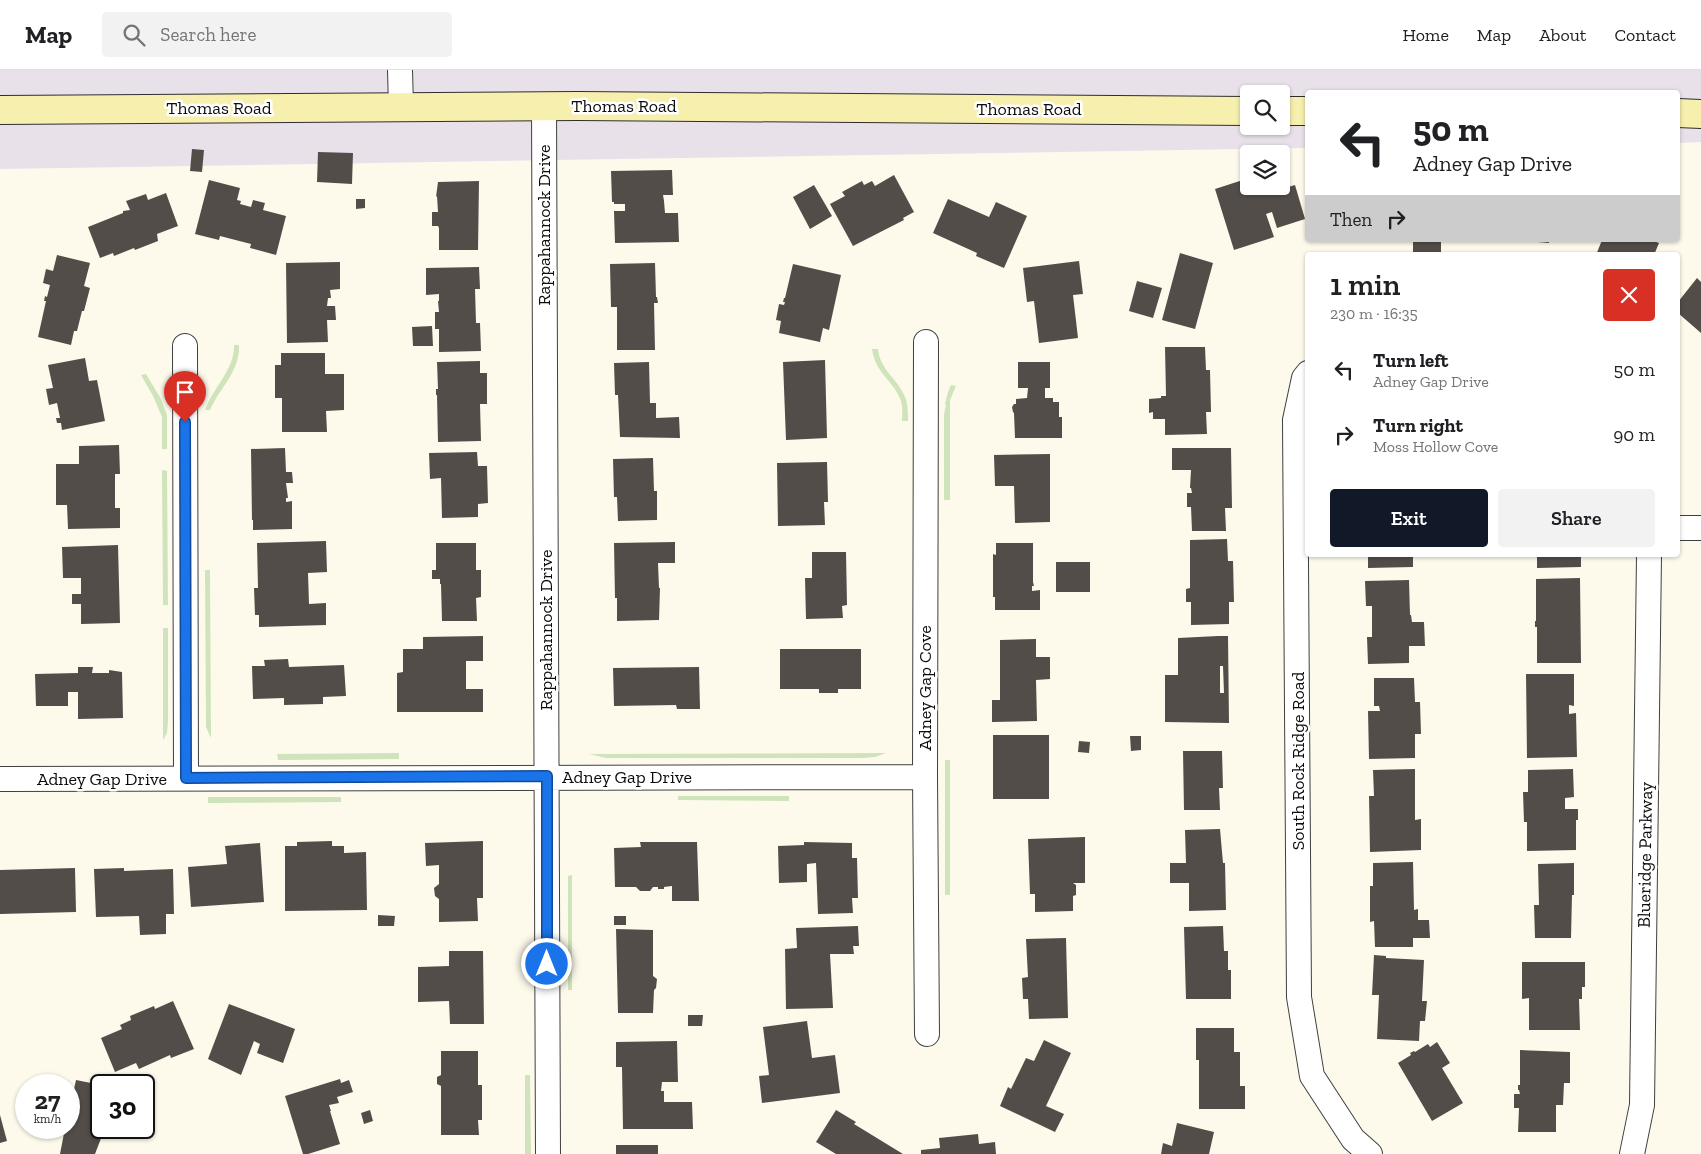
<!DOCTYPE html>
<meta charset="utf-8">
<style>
:root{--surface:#fff;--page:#f2f2f2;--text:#202124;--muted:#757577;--line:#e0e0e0;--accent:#111827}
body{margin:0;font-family:"Zilla Slab",serif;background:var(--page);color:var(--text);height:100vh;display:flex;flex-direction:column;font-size:19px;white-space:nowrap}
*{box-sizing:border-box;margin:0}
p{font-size:16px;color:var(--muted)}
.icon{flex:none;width:28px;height:28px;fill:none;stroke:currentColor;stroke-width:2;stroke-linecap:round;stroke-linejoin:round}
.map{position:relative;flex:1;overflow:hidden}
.drawer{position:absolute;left:1305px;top:182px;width:375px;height:305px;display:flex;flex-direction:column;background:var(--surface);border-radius:5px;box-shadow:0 1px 4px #0004}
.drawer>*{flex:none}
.guide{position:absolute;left:1305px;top:20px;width:375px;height:152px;border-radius:5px;box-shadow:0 1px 4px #0004;background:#fff;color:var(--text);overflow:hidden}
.controls{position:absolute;left:1240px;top:15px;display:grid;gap:10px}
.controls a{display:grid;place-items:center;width:50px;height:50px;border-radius:5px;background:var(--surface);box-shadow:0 1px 4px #0004;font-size:25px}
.speed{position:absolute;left:15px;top:1004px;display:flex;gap:10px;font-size:25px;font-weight:700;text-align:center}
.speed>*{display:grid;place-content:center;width:65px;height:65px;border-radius:50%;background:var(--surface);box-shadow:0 1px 4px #0004;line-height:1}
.speed small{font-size:12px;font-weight:400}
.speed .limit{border:2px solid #111;border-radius:8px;background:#fff;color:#111}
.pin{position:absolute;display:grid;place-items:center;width:42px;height:42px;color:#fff;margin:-51px -21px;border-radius:50% 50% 50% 0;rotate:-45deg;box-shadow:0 0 5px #0007}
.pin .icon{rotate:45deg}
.me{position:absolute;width:55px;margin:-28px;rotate:0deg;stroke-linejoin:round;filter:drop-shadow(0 0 4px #0008)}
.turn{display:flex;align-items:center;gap:18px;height:105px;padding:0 25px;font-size:22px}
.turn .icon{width:65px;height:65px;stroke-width:2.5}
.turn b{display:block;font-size:35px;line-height:42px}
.then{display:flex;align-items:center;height:48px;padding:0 25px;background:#0003;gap:10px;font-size:19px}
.round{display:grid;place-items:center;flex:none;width:52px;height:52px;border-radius:5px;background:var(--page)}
.headline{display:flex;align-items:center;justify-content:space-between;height:85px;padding:0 25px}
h1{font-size:30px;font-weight:600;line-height:38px}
.primary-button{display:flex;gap:10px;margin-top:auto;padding:10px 25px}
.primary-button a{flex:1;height:58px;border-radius:5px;background:var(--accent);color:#fff;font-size:20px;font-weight:600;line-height:58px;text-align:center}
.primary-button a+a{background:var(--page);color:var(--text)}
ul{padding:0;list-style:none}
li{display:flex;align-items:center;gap:15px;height:65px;padding:0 25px}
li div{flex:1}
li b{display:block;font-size:19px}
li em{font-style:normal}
header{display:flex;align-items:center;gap:30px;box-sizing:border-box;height:70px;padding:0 25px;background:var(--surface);border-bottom:1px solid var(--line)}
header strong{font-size:24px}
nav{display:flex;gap:28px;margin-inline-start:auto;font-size:18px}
.search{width:350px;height:45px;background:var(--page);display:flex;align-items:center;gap:12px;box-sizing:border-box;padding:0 18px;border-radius:5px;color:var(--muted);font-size:19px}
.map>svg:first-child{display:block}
.industrial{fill:#e9e1ea;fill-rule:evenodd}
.green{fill:#cfe4ba}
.building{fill:#534d49;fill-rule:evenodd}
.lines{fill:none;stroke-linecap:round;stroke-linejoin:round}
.street-casing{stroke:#3f3f3f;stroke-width:26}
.secondary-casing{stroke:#2e2e2e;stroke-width:30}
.street{stroke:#fff;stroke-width:24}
.secondary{stroke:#f7efae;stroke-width:28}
.route-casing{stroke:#114b97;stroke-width:12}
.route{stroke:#1a73e8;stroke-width:9}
.labels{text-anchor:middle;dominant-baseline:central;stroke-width:5;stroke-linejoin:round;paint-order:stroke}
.street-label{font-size:18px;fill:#0c0c0c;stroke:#fff}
</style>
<header>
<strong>Map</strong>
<div class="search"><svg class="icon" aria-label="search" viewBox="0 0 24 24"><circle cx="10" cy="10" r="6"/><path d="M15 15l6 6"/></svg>Search here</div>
<nav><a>Home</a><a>Map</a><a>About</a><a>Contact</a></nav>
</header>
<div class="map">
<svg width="1701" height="1084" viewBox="0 0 1701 1084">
<rect width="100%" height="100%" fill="#fdfaec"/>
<!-- industrial -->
<path class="industrial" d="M 0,0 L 1701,0 L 1701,72 L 1678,73 L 1678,22 L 1308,22 L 1307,78 L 0,99 ZM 1249,24 L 1281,24 L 1281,56 L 1249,56 Z"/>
<!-- green -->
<path class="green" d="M 234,275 L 239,275 C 240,302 220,317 210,340 L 205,340 C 213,318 235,299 234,275 Z
M 872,279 L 878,279 C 880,300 898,309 905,327 C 908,334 908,343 908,351 L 902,351 C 902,344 903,337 901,331 C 894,311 875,303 872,279 Z
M 146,304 L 161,329 L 167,345 L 167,379 L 162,379 L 162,347 L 153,326 L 141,305 Z
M 951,315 L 956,316 L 950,330 L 950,430 L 944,430 L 944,344 L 946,335 L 945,334 L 948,322 Z
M 162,400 L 167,401 L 168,535 L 163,535 Z
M 205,500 L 210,500 L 211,668 L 206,657 Z
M 163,558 L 168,558 L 168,652 L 167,663 L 163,670 Z
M 399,683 L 399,689 L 278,690 L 277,684 Z
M 886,683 L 875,687 L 863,688 L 606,688 L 589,684 Z
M 945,690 L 950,690 L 950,825 L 945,825 Z
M 678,726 L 789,726 L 789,731 L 678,730 Z
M 208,727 L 341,727 L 341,732 L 208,733 Z
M 572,805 L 572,920 L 568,920 L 568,806 Z
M 525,1005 L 530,1005 L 531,1084 L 525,1084 Z"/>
<!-- building -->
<path class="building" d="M 192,79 L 204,80 L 202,102 L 190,101 Z
M 318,82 L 353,83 L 352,114 L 317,112 Z
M 672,100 L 673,125 L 663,125 L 664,131 L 665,143 L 678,143 L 679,172 L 615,173 L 614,141 L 625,141 L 625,134 L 614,134 L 614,132 L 612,132 L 611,101 Z
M 894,105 L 914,142 L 903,148 L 904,150 L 853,176 L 830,134 L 845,126 L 842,122 L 862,111 L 864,115 L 872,111 L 875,116 Z
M 1249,108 L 1249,116 L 1259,116 L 1261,125 L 1295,115 L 1305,149 L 1277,158 L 1272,142 L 1266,144 L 1274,167 L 1234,180 L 1215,119 Z
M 209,110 L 240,118 L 237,130 L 241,131 L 240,134 L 251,137 L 253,130 L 265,133 L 263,140 L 286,146 L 276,185 L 250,178 L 251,174 L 220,166 L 219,170 L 195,164 Z
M 479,111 L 478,180 L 439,180 L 439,158 L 438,156 L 432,156 L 432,142 L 438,142 L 437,126 L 436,127 L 438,112 Z
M 814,115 L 832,146 L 810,159 L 793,127 Z
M 166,123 L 178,156 L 157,164 L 158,171 L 135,180 L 134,178 L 114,186 L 113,183 L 100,188 L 88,157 L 123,143 L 123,141 L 130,140 L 126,131 L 146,124 L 148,130 Z
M 356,129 L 365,129 L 365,138 L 356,139 Z
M 948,129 L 989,147 L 996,132 L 1027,146 L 1004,198 L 976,186 L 977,183 L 933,163 Z
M 1413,170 L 1441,170 L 1441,185 L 1413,185 Z
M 1526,170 L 1549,170 L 1549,173 L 1526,171 Z
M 1602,170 L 1651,170 L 1659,173 L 1654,185 L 1596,185 Z
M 1180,183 L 1213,193 L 1195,259 L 1162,250 Z
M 57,185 L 90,193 L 84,216 L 90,218 L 84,241 L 82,241 L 77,261 L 74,261 L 71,275 L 38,267 L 46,231 L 44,231 L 45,226 L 47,227 L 50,215 L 43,213 L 46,199 L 53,201 Z
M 1079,191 L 1083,224 L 1073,225 L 1078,268 L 1039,273 L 1034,231 L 1027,232 L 1023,198 Z
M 340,192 L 340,219 L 330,220 L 331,228 L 328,228 L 327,236 L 335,236 L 336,250 L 327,250 L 328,272 L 287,273 L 286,193 Z
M 655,193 L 656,227 L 657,227 L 658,233 L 654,233 L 655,280 L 617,280 L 617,237 L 611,237 L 610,194 Z
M 793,194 L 841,205 L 829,260 L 823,258 L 820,272 L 779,263 L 781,251 L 776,250 L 779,234 L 784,235 L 785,232 L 783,232 L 784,228 L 785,228 Z
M 479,197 L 480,219 L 475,219 L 476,253 L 480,253 L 481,281 L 439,282 L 439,259 L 435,259 L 435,242 L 439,242 L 438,231 L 439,231 L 439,224 L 426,225 L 426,198 Z
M 1697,208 L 1701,212 L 1701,263 L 1678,243 L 1678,232 Z
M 1137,211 L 1162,218 L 1153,248 L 1129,241 Z
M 432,256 L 433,276 L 413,276 L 412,257 Z
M 1165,277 L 1205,277 L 1206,300 L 1210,300 L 1211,342 L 1206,342 L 1207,364 L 1165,365 L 1165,349 L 1153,349 L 1153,342 L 1149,343 L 1149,329 L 1161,328 L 1161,326 L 1166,326 Z
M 281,283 L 325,283 L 325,304 L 344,304 L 344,340 L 326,341 L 327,362 L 282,362 L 282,328 L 275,328 L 275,295 L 281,295 Z
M 85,288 L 89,311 L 97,310 L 105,351 L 62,360 L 61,353 L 57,353 L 56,348 L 60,348 L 57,333 L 49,335 L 46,319 L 53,318 L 48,295 Z
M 825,290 L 827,368 L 786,370 L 783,292 Z
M 480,291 L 480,303 L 487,303 L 487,334 L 480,334 L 481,371 L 438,372 L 437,325 L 436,325 L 436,319 L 438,319 L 437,292 Z
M 649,292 L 650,333 L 656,333 L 656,348 L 679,347 L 680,368 L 620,367 L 618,325 L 615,325 L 614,293 Z
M 1018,292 L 1050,292 L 1050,318 L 1045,318 L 1045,328 L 1053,328 L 1053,332 L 1059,332 L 1059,347 L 1062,347 L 1062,368 L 1015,368 L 1014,343 L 1013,342 L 1012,337 L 1014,334 L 1016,334 L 1016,329 L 1027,328 L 1028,318 L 1018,318 Z
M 119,375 L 120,404 L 115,404 L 115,438 L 120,438 L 120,458 L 68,459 L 67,435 L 56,435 L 56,394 L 79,394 L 79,376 Z
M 285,378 L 286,402 L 292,402 L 293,413 L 286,413 L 288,428 L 286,428 L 286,432 L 292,431 L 292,459 L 253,460 L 253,450 L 252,450 L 251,379 Z
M 1172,378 L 1231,378 L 1232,438 L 1225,438 L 1226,461 L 1192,461 L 1191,437 L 1187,437 L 1187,423 L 1192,423 L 1191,418 L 1190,418 L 1191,400 L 1172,400 Z
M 477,382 L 478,396 L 487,396 L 488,433 L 478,434 L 478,447 L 442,448 L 441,408 L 430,409 L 429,383 Z
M 1050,384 L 1050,452 L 1015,453 L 1014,416 L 995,416 L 994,385 Z
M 653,388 L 654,421 L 657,421 L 657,450 L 618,451 L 617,427 L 614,427 L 613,389 Z
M 827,392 L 828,432 L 824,432 L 825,455 L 778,456 L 777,393 Z
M 1227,469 L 1228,491 L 1233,491 L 1234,532 L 1229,532 L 1229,554 L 1191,555 L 1191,532 L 1186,532 L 1186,519 L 1190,518 L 1190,470 Z
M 326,471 L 327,502 L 308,503 L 309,534 L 326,533 L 326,555 L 259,557 L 259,545 L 255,545 L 254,518 L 258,518 L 257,473 Z
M 675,472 L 675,493 L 658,493 L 659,518 L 660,518 L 659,550 L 617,551 L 617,528 L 615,528 L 614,473 Z
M 436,473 L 476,473 L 476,500 L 481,500 L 481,527 L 476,528 L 477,551 L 442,551 L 441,514 L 440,514 L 440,509 L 432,509 L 432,500 L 436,500 Z
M 996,473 L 1033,473 L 1033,512 L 1034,516 L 1032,516 L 1032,521 L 1040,520 L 1040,540 L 995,540 L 995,527 L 993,527 L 993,484 L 996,485 Z
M 118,475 L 120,553 L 81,554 L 81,534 L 72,534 L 72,524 L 81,524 L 81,508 L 63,508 L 62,477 Z
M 812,482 L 846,482 L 847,535 L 842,536 L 843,548 L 806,549 L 805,508 L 812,508 Z
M 1368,485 L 1413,485 L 1413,497 L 1368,498 Z
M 1537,485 L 1581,485 L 1581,497 L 1537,498 Z
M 1056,492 L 1090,492 L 1090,522 L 1056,522 Z
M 1580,508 L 1581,593 L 1537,593 L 1537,557 L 1535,557 L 1535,551 L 1536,551 L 1536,509 Z
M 1409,510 L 1410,545 L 1411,545 L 1412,552 L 1424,552 L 1425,576 L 1409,576 L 1409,593 L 1368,594 L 1367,567 L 1372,567 L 1372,536 L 1366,536 L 1365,511 Z
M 483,566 L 483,591 L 466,591 L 466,619 L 483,619 L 483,642 L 397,642 L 397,603 L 403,602 L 403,579 L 423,579 L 423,567 Z
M 1218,566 L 1228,566 L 1229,653 L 1165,652 L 1165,605 L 1178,605 L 1178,568 ZM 1220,596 L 1223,596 L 1224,623 L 1220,623 Z
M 1036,569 L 1036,587 L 1050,587 L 1050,609 L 1036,610 L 1037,651 L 992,652 L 992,630 L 1000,630 L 1000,570 Z
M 780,579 L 861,579 L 861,619 L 838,619 L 838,623 L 819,623 L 819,619 L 780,619 Z
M 288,589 L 289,597 L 344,595 L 346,626 L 323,627 L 323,634 L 284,635 L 284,628 L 253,629 L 252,596 L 265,596 L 264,590 Z
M 78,597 L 93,597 L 92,603 L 109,603 L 109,600 L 122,602 L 123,648 L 78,649 L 78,622 L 68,622 L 68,636 L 36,636 L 35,604 L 78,603 Z
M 699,597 L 700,639 L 677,639 L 676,635 L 614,636 L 613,598 Z
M 1526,604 L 1574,604 L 1574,636 L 1569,635 L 1569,644 L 1576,643 L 1577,687 L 1527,688 Z
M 1374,608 L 1414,608 L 1415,632 L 1420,632 L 1421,664 L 1415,664 L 1415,688 L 1369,689 L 1368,641 L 1380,641 L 1379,636 L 1374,636 Z
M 993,665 L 1049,665 L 1049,729 L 993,729 Z
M 1130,666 L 1141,666 L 1141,680 L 1131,681 Z
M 1079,671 L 1090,672 L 1089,683 L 1078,682 Z
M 1183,681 L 1222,681 L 1223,718 L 1219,718 L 1220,740 L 1184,740 Z
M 1415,699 L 1415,750 L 1421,749 L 1421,780 L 1370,782 L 1369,726 L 1374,726 L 1373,700 Z
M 1573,699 L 1574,727 L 1565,728 L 1565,739 L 1578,739 L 1578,750 L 1576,750 L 1576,780 L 1527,781 L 1527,752 L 1524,752 L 1523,722 L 1528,722 L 1528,700 Z
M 1220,759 L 1223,793 L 1225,793 L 1226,840 L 1189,841 L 1189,813 L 1170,813 L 1170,793 L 1186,793 L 1185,760 Z
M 1085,767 L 1085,813 L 1073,813 L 1076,815 L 1076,825 L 1073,826 L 1073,841 L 1035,842 L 1035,824 L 1030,824 L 1028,769 Z
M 332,771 L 332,776 L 344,776 L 344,783 L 366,782 L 367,840 L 285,841 L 285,776 L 297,776 L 297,772 Z
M 483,771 L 483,828 L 477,828 L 478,851 L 439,852 L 439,829 L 435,826 L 434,818 L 439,814 L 439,795 L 426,796 L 425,773 Z
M 640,772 L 697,772 L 699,831 L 672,831 L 672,816 L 664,817 L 664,819 L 658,819 L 658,817 L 653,817 L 650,821 L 640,821 L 636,817 L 615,817 L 614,778 L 641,777 Z
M 804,772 L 852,773 L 852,788 L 857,788 L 858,828 L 852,828 L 853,843 L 818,844 L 816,793 L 807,794 L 807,812 L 779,813 L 778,776 L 804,775 Z
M 260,773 L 264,832 L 191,837 L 188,797 L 227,794 L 225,776 Z
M 1413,792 L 1414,840 L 1418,839 L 1418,850 L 1429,850 L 1430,868 L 1413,868 L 1413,877 L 1375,877 L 1374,851 L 1370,852 L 1370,816 L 1373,816 L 1373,793 Z
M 1574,793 L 1574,825 L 1572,825 L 1571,868 L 1535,868 L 1534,835 L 1539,835 L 1538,794 Z
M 75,798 L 76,842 L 0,844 L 0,800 Z
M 124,798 L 124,801 L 173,799 L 174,844 L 166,844 L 166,864 L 140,865 L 139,846 L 96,847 L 94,799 Z
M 378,845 L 395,846 L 394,856 L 378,856 Z
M 614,846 L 626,846 L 626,855 L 614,855 Z
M 858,856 L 859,876 L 853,876 L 854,884 L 830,884 L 833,938 L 786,939 L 785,879 L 797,878 L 796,858 Z
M 1223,856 L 1224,881 L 1228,881 L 1228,900 L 1231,900 L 1231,929 L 1186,929 L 1184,857 Z
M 616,859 L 653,860 L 653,906 L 657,909 L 656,918 L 654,920 L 653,943 L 618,943 Z
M 1066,868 L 1068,948 L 1029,949 L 1028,929 L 1023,929 L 1022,908 L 1028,907 L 1026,869 Z
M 449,881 L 483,881 L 484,954 L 450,954 L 449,931 L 418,932 L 418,897 L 449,896 Z
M 1374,885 L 1386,886 L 1386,888 L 1424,890 L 1422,931 L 1427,931 L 1425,951 L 1420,951 L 1419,971 L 1377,969 L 1379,925 L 1372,925 Z
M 1522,892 L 1585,892 L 1585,917 L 1582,917 L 1582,929 L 1579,929 L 1580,960 L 1529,960 L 1529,928 L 1522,929 Z
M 173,931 L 194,979 L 171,988 L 170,985 L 139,999 L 136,993 L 115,1002 L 101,968 L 122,959 L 120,955 L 131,950 L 130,946 L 154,936 L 155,939 Z
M 229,934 L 295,959 L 283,993 L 257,983 L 260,974 L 254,971 L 241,1005 L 208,989 Z
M 688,945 L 703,945 L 702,956 L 688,956 Z
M 807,951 L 812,988 L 835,985 L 840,1023 L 762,1033 L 759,1006 L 769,1005 L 763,957 Z
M 1196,958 L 1234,958 L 1234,982 L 1240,982 L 1240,1016 L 1245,1016 L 1245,1039 L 1199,1039 L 1199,990 L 1196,990 Z
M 1044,970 L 1071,983 L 1046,1036 L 1064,1044 L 1055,1062 L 1000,1036 L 1008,1017 L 1011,1019 L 1026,988 L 1034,991 Z
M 677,971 L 678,1012 L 662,1012 L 661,1021 L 664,1021 L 664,1032 L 692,1032 L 693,1059 L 623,1059 L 622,997 L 616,997 L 616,972 Z
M 1437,972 L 1450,993 L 1442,998 L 1463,1033 L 1432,1051 L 1398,993 L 1411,985 L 1410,983 L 1414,981 L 1415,982 L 1428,974 L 1430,977 Z
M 1520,980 L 1570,982 L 1570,1013 L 1564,1013 L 1563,1035 L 1556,1035 L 1556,1062 L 1518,1062 L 1519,1038 L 1514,1038 L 1514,1024 L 1520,1024 L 1519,1020 L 1518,1020 L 1518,1015 L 1520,1015 Z
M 441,981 L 478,981 L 478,1015 L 482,1015 L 482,1050 L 478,1050 L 479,1065 L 441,1065 L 441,1016 L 437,1014 L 437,1007 L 441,1005 Z
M 340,1009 L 341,1013 L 349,1010 L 353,1022 L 337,1027 L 339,1033 L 329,1035 L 331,1041 L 330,1041 L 340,1074 L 308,1084 L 303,1084 L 285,1026 Z
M 76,1010 L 101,1015 L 101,1058 L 105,1058 L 95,1084 L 60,1084 L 65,1058 L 69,1058 L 69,1042 Z
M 370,1040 L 373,1051 L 364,1054 L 361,1043 Z
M 836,1040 L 856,1052 L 854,1054 L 903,1084 L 836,1084 L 816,1072 Z
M 0,1045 L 7,1071 L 0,1073 Z
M 1177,1053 L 1214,1062 L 1209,1084 L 1161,1084 L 1163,1073 L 1172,1076 Z
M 978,1064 L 979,1074 L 995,1072 L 996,1084 L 921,1084 L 921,1080 L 940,1078 L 939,1068 Z
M 616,1075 L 658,1075 L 658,1084 L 616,1084 Z"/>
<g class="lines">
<!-- street casing -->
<g class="street-casing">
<path id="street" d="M 400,0 L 401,37
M 544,36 L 548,1084
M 926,272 L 925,707 L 927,964
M 185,276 L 186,708
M 1308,303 L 1304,308 L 1295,350 L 1299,927 L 1312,1006 L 1353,1069 L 1370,1084
M 1678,458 L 1701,458
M 0,709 C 308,708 616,706 925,707
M 1632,1084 L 1642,1035 L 1649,485"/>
</g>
<!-- secondary casing -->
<g class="secondary-casing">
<path id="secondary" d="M 0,40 L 578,36 L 1249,41
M 1281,41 L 1308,41
M 1678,43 L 1701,44"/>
</g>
<!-- street -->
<use href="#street" class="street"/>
<!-- secondary -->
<use href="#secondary" class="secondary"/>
</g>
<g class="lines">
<!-- route casing -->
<g class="route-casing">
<path id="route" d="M 185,352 L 186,708 L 547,706 L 547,894"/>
</g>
<!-- route -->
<use href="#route" class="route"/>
</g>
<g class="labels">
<!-- street labels -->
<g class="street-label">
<text x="624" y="36">Thomas Road</text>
<text x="219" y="38">Thomas Road</text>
<text x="1029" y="39">Thomas Road</text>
<text transform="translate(544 155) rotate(-90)">Rappahannock Drive</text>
<text transform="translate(546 560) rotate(-90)">Rappahannock Drive</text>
<text transform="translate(925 618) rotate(-90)">Adney Gap Cove</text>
<text transform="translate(1298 691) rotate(-90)">South Rock Ridge Road</text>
<text x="627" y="707">Adney Gap Drive</text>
<text x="102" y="709">Adney Gap Drive</text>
<text transform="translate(1645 785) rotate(-89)">Blueridge Parkway</text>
</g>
</g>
</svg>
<div class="controls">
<a><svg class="icon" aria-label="search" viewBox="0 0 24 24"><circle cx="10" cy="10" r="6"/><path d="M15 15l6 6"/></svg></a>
<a><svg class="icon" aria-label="layers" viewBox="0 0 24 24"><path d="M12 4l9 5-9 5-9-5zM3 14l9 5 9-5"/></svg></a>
</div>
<div class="speed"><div>27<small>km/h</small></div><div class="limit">30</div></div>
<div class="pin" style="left:185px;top:352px;background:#d93025"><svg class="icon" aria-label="arrive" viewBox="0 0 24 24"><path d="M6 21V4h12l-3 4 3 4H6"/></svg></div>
<svg class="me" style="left:547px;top:894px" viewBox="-20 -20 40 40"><circle r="17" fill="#1a73e8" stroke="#fff" stroke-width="3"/><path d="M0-11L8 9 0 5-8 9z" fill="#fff"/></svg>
<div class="guide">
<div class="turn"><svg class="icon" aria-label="left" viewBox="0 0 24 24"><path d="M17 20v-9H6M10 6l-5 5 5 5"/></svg><div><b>50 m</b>Adney Gap Drive</div></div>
<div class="then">Then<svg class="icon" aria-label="right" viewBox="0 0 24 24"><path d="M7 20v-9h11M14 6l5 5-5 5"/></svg></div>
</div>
<section class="drawer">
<div class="headline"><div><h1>1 min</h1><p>230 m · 16:35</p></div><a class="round" style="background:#d93025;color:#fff"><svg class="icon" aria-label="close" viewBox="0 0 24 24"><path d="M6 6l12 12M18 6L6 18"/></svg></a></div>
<ul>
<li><svg class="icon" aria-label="left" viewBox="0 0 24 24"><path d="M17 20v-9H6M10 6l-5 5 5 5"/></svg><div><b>Turn left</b><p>Adney Gap Drive</p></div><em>50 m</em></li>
<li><svg class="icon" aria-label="right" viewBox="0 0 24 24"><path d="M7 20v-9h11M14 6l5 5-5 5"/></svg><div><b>Turn right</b><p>Moss Hollow Cove</p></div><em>90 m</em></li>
</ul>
<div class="primary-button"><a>Exit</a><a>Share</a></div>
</section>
</div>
